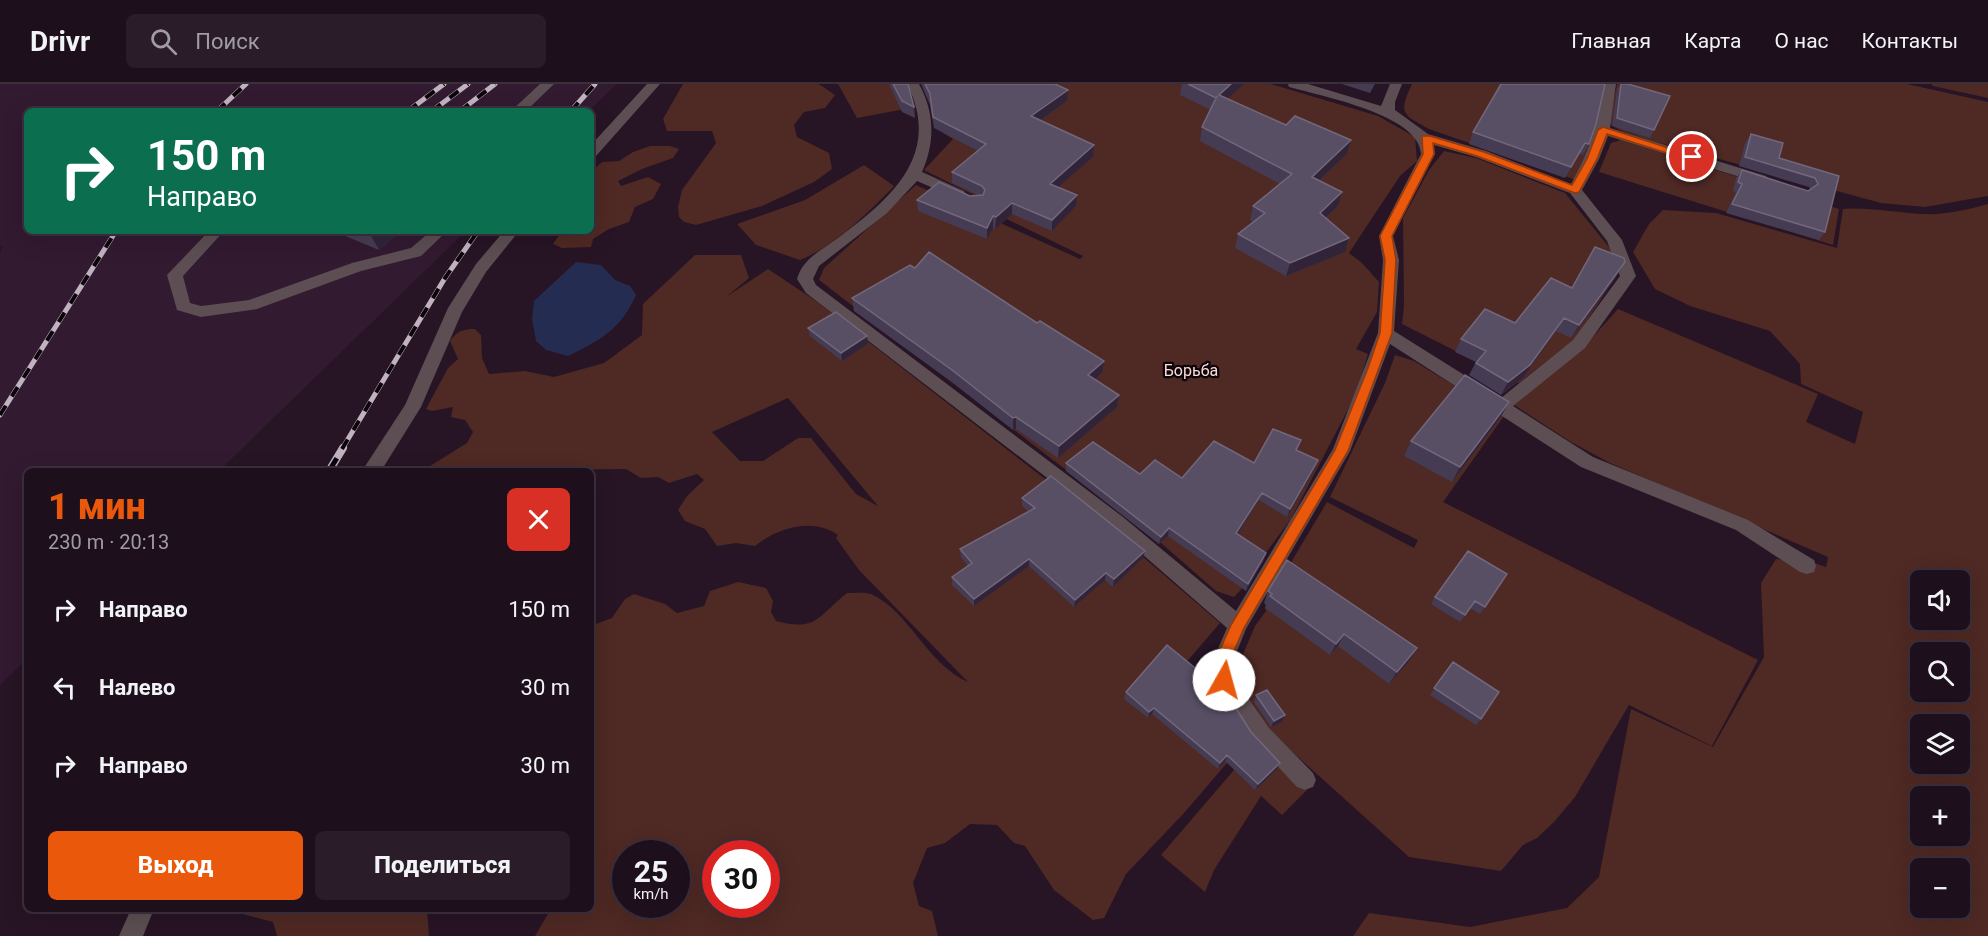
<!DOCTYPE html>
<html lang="ru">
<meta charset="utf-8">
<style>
:root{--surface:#1d0f1c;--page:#2a1d29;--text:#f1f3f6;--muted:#a09ca3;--line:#3b2f3b;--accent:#ea580c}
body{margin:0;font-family:Roboto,sans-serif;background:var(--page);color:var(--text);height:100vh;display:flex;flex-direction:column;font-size:22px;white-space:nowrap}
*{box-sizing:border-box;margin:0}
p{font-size:20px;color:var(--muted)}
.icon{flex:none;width:33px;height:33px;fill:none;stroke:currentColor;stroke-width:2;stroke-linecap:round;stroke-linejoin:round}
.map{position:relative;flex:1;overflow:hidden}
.panel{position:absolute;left:24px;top:384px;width:570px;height:444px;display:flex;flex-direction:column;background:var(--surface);border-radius:9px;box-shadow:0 6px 24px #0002,0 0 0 2px var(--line)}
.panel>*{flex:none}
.top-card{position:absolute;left:24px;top:24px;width:570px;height:126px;border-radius:9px;box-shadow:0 6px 24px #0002,0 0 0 2px var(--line);background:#0b6e4f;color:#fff;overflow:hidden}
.fabs{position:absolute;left:1910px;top:486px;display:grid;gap:12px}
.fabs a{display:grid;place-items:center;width:60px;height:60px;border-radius:9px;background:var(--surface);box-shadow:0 6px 24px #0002,0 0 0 2px var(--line);font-size:30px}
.speed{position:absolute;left:612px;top:756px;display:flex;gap:12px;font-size:30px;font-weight:700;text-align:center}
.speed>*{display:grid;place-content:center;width:78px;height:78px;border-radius:50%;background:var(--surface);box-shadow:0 6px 24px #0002,0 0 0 2px var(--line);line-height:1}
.speed small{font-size:15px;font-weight:400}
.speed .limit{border:9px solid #d22;background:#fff;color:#111}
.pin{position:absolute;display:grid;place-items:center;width:51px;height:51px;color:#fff;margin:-26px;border:3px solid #fff;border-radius:50%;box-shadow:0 2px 6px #0007}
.me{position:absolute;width:66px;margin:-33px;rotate:7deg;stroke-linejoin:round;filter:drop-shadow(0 0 4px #0008)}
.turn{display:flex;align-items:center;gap:21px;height:126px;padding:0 24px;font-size:27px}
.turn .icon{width:78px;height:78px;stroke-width:2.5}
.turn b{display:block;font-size:42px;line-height:51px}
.round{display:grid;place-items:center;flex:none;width:63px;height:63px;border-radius:9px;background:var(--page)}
.summary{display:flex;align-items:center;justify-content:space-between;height:102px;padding:0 24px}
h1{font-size:36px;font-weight:800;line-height:45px;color:var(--accent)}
.action{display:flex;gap:12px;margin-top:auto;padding:12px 24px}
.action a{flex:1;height:69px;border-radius:9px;background:var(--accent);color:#fff;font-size:24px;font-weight:800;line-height:69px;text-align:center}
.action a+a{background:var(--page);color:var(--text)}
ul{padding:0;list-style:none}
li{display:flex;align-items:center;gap:18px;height:78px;padding:0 24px}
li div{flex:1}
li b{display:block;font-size:22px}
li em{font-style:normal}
header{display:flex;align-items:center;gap:36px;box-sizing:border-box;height:84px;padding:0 30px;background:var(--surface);border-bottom:2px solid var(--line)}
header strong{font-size:28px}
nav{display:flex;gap:33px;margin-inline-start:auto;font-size:21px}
.search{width:420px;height:54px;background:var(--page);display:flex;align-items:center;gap:15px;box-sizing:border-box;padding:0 21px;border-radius:9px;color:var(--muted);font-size:22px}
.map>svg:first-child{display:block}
.built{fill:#321a30}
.green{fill:#4f2924;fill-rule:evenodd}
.water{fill:#242c51}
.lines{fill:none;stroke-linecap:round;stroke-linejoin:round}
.minor{fill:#5c4e52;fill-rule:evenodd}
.rail-far1-casing{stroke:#c1b2bf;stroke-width:5}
.rail-casing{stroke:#c1b2bf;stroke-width:8}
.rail-far1{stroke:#0b040a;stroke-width:4;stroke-dasharray:11;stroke-linecap:butt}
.rail{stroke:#0b040a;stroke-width:5;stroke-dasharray:15;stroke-linecap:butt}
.wall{fill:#453c53}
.shaded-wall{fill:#312439}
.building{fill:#594f65;stroke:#72677c;stroke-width:1.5}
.route{fill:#ea580c;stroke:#983908;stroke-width:1.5}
.labels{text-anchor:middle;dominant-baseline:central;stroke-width:4.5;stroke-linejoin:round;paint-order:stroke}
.park-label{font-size:16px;fill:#fcdad4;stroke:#0b040a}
</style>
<header>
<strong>Drivr</strong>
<div class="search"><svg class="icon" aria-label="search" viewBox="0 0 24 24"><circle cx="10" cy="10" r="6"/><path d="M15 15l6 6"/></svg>Поиск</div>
<nav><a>Главная</a><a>Карта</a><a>О нас</a><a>Контакты</a></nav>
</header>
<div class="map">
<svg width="1988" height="852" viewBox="0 0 1988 852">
<rect width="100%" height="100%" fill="#271425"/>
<!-- built -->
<path class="built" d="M 0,0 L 617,0 L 589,27 L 27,27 L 27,147 L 466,147 L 219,387 L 27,387 L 27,574 L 0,601 L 0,169 L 3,161 L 0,163 Z"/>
<!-- green -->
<path class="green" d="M 683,0 L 819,0 L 835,11 L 825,24 L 804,28 L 794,41 L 797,53 L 829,69 L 832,85 L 814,98 L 762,122 L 696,141 L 684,138 L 679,133 L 678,123 L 682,106 L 716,59 L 712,47 L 667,47 L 663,35 Z
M 838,0 L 904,0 L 916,23 L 857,34 Z
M 931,0 L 1271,0 L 1378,32 L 1415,53 L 1417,77 L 1400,92 L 1349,169 L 1362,179 L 1379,198 L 1377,228 L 1356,265 L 1368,270 L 1356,310 L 1291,435 L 1259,478 L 1251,495 L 1234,513 L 1216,507 L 1161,459 L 819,196 L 824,184 L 916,101 L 1080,175 L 1083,172 L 980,122 L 986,117 L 924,86 L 953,55 L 943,49 Z
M 1412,0 L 1603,0 L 1586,41 L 1598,44 L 1576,96 L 1429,45 C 1402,30 1398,30 1412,0 Z
M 1617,0 L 1907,0 L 1988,18 L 1988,112 L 1925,123 L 1881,119 L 1649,56 L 1619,46 L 1609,39 Z
M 1931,0 L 1988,0 L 1988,14 L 1933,2 Z
M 1621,56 L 1839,125 L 1833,161 L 1599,88 L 1611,59 Z
M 650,62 L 670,62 L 679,65 L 673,74 L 642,85 L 618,97 L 621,102 L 648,93 L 661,100 L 653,115 L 635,123 L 629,138 L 609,145 L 593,155 L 591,163 L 562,164 L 553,160 L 562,147 L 591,147 L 591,88 L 602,78 L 619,77 L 633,68 Z
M 1444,67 L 1476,74 L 1565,109 L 1613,168 L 1619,188 L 1575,255 L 1519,299 L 1402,240 L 1404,221 L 1403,134 L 1429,86 Z
M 864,81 L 894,102 C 868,129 835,162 800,176 L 756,161 L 737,140 L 805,116 Z
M 1988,120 L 1988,852 L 1353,852 L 1369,829 L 1470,843 L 1567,824 L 1599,793 L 1631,625 L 1713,663 L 1764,573 L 1761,499 L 1776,475 L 1808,477 L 1826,483 L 1828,473 L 1610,379 L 1571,358 L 1514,321 L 1582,265 L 1618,225 L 1818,310 L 1806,338 L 1855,360 L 1863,328 L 1801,300 L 1800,280 L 1770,247 L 1690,222 L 1655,205 L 1633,168 L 1649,140 L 1663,126 L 1716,129 L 1837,164 L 1843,125 C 1870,123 1897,129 1923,130 C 1946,131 1966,126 1988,120 ZM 1920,496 L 1959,496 L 1959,536 L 1920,536 ZM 1920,568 L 1959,568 L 1959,608 L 1920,608 ZM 1920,640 L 1959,640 L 1959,680 L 1920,680 ZM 1920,712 L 1959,712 L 1959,752 L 1920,752 ZM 1920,784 L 1959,784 L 1959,824 L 1920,824 Z
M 695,171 L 741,171 L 749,194 L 726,213 L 768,185 L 816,217 L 1121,454 L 1220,539 L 1183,582 L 1251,657 L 1226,680 L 1185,728 L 1126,790 L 1104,834 L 1093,836 L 1054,806 L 1025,762 L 1014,759 L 997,741 L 970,740 L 945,759 L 927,764 L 913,799 L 919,822 L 932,827 L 938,852 L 535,852 L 551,825 L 591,825 L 591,779 L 594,776 L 591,771 L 591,542 L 612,534 L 625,515 L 634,510 L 665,520 L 677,529 L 704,522 L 710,507 L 738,498 L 766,504 L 773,517 L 771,528 L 776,537 C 817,548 818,532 847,509 C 854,509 865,508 871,510 C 908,526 927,580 968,598 L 859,486 L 836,454 L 838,451 C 813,433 777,444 755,462 L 736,459 L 717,462 L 705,445 L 685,437 L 678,426 L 687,412 L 704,396 L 697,390 L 669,399 L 658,393 L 641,394 L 626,385 L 422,387 L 467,359 L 473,348 L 465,336 L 451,333 L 453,323 L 432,327 L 426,325 L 448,284 L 458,275 L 450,257 C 457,247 463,245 475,245 L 481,251 L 482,274 L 489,290 L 525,287 L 554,293 L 604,279 L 642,251 L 643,220 ZM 788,314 L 878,422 L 856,410 L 811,354 L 798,354 L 763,377 L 740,377 L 712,348 ZM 626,770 L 676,770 L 676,820 L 626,820 ZM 716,770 L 766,770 L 766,820 L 716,820 Z
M 1395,271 L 1414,277 L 1504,332 L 1443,418 L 1758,576 L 1712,662 L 1629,621 L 1575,713 L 1554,738 L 1537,754 L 1523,761 L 1501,787 L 1409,773 L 1268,646 L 1233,594 L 1255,542 L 1266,527 L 1265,524 L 1281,507 L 1287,485 L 1327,418 L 1414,464 L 1418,456 L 1330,413 L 1385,299 Z
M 1258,662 L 1307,706 L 1282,731 L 1261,712 L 1214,786 L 1205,808 L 1161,771 L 1234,686 Z
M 241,825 L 427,825 L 429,852 L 277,852 L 273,838 L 243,830 Z"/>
<!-- water -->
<path class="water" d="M 576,178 L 601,181 L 615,196 L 630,202 L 636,211 C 621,245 601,256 568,272 L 546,266 L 536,257 L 532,235 L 534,217 Z"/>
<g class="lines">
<!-- minor -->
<path class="minor" d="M 540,0 L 554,0 L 526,27 L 511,27 Z
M 647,0 L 660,0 L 596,72 L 591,73 L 591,61 Z
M 907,0 L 919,0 C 935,29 935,58 922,88 L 964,107 L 966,110 L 964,113 L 954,113 L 917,97 L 887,129 L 819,182 L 813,195 L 816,201 L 1123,433 L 1236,527 L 1333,365 L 1378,249 L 1383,176 L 1379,152 L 1421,70 C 1420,31 1321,12 1289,3 L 1288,0 L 1308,0 L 1381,22 L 1390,0 L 1402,0 L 1395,18 L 1395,26 L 1428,50 L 1486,67 L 1571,100 C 1592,62 1597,42 1604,0 L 1616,0 L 1610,44 L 1766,92 L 1768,95 L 1766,98 L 1756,98 L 1608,52 L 1599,75 L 1582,106 L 1622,156 L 1636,192 L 1585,264 L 1513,322 L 1593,373 L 1748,436 L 1814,476 L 1816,482 L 1814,488 L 1807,490 L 1800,488 L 1736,446 L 1581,383 L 1390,260 L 1350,367 L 1246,545 L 1237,567 L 1234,594 L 1269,644 L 1313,689 L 1316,696 L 1313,703 L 1305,706 L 1297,703 L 1255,658 L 1214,596 L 1217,567 L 1227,544 L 1111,443 L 806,209 L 797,195 C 803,174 822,166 838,154 C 890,115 943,71 907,0 ZM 1434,61 L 1476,73 L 1570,109 L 1607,157 L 1620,192 L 1573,256 L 1501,314 L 1394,247 L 1399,176 L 1393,152 L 1435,70 Z
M 209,147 L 224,147 L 183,192 L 190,219 L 201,222 L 249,216 L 352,179 L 411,164 L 431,147 L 447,147 L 421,172 L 361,187 L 257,225 L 201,233 L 177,226 L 167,191 Z
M 504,147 L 519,147 L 486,188 L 462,228 L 421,323 L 381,387 L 362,387 L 405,321 L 448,224 L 476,180 Z
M 131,825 L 154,825 L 143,852 L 119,852 Z"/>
<!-- rail-far1 casing -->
<g class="rail-far1-casing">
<path id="rail-far1" d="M 217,27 L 246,0
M 408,27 L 444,0
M 432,27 L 468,0
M 460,27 L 495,0
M 571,27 L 595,0
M 0,331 L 116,147
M 342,365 L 445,194 L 478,147"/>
</g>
<!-- rail casing -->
<g class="rail-casing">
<path id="rail" d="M 329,387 L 343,364"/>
</g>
<!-- rail-far1 -->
<use href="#rail-far1" class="rail-far1"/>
<!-- rail -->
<use href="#rail" class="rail"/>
</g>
<!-- wall -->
<path class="wall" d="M 889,0 L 908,0 L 914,23 L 915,34 L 902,28 L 890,2 Z
M 921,0 L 1055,0 L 1068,6 L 1067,17 L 1041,36 L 1093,73 L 1058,103 L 1076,122 L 1052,147 L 1012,130 L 995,145 L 993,144 L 987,155 L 918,127 L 917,116 L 978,111 L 952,99 L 952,88 L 978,67 L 934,44 L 930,21 Z
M 1182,0 L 1244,0 L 1227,15 L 1286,41 L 1351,56 L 1347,70 L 1319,97 L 1342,108 L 1338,122 L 1326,134 L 1345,168 L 1286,192 L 1235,164 L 1238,150 L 1253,138 L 1250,136 L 1253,122 L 1280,100 L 1200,57 L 1202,43 L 1211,26 L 1180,11 Z
M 1342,0 L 1375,0 L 1370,9 Z
M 1501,0 L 1589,60 L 1583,71 L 1579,70 L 1565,94 L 1469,60 L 1473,48 Z
M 1621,0 L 1628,0 L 1654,46 L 1650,54 L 1612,42 L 1617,6 Z
M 1751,50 L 1779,74 L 1839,92 L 1825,148 L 1819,156 L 1726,129 L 1736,108 L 1733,107 L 1736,94 L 1742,86 L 1808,107 L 1810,105 L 1809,103 L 1739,82 L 1745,59 Z
M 333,147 L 402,147 L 379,166 Z
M 1615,195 L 1571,254 L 1556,247 L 1523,294 L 1501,311 L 1469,291 L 1476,278 L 1455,268 L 1461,255 L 1515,239 L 1572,204 Z
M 852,214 L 1102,289 L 1095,296 L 1119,311 L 1117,323 L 1058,374 L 1016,345 L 1013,346 L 953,299 L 854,227 Z
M 808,244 L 868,260 L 842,277 L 810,252 Z
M 1509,318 L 1500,334 L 1452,398 L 1404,372 L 1411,357 Z
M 1301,356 L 1297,367 L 1315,384 L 1287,433 L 1259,416 L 1238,450 L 1264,476 L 1246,507 L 1168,452 L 1159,460 L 1066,387 L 1066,379 L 1140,390 L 1182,394 L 1254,379 Z
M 1022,414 L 1143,474 L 1113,503 L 1105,496 L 1074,523 L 1029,482 L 974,522 L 952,501 L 952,493 L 968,482 L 961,473 L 960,465 L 1029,428 L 1022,422 Z
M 1507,490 L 1480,530 L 1470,524 L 1460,538 L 1431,520 L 1435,513 Z
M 1268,507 L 1417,564 L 1410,576 L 1389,600 L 1338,562 L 1330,571 L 1265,524 L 1266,521 L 1264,519 Z
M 1453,578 L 1481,635 L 1476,641 L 1430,611 Z
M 1126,608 L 1251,648 L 1280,679 L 1277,685 L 1255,706 L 1225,677 L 1218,685 L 1152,630 L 1148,634 L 1124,615 Z
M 1256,611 L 1285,631 L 1282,638 L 1271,643 L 1254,618 Z"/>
<!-- shaded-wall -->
<path class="shaded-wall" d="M 1231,0 L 1244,0 L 1216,25 L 1219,11 Z
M 1068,6 L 1067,17 L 1031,43 L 1031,32 Z
M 1351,56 L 1347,70 L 1308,107 L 1312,93 Z
M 1094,61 L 1093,73 L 1049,111 L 1050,100 Z
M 1342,108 L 1338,122 L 1316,143 L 1320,129 Z
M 1077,111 L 1076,122 L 1052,147 L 1052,136 Z
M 1012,119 L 1012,130 L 995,145 L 996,133 Z
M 993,132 L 993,144 L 987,155 L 987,144 Z
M 373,147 L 402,147 L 379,166 L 370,150 Z
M 1349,154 L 1345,168 L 1286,192 L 1290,179 Z
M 1623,182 L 1615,195 L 1571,254 L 1579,241 Z
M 1564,234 L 1556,247 L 1523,294 L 1501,311 L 1508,298 Z
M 867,252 L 868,260 L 842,277 L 841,269 Z
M 1104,277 L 1102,289 L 1087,303 L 1088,291 Z
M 1119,311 L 1117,323 L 1058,374 L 1059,362 Z
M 1509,318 L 1500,334 L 1452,398 L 1460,383 Z
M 1016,333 L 1016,345 L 1013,346 L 1013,334 Z
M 1318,376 L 1315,384 L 1287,433 L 1290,425 Z
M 1262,409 L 1259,416 L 1234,456 L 1236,449 Z
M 1169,444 L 1168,452 L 1159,460 L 1161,453 Z
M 1145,467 L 1143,474 L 1113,503 L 1114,495 Z
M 1266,469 L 1264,476 L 1246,507 L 1248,500 Z
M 1029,475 L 1029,482 L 974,522 L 974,515 Z
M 1106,489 L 1105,496 L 1074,523 L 1075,516 Z
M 1344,550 L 1338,562 L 1330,571 L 1336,560 Z
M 1417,564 L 1410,576 L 1389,600 L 1397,588 Z
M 1154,624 L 1152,630 L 1148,634 L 1149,628 Z
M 1285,631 L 1282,638 L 1271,643 L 1274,637 Z
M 1227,671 L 1225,677 L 1218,685 L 1220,679 Z
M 1280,679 L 1277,685 L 1255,706 L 1258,700 Z"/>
<!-- building -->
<path class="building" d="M 893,0 L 908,0 L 914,23 L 902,17 Z
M 925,0 L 1055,0 L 1068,6 L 1031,32 L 1094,61 L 1050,100 L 1077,111 L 1052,136 L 1012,119 L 996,133 L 993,132 L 987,144 L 917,116 L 939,98 L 970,112 L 983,111 L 985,106 L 982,102 L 952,88 L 986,60 L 933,33 L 930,10 Z
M 1188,0 L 1231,0 L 1219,11 L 1286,41 L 1295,32 L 1351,56 L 1312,93 L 1342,108 L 1320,129 L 1349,154 L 1290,179 L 1238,150 L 1265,129 L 1253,122 L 1292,90 L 1202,43 L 1217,12 L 1216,14 Z
M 1501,0 L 1605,0 L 1596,40 L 1589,60 L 1585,59 L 1571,83 L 1473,48 Z
M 1621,0 L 1628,0 L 1670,12 L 1654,46 L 1617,34 Z
M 1751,50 L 1783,59 L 1779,74 L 1839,92 L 1825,148 L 1732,120 L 1742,100 L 1738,98 L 1742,86 L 1808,107 L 1818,100 L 1815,94 L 1745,73 Z
M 363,147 L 373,147 L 370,150 Z
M 1595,163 L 1624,174 L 1625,178 L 1579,241 L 1564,234 L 1530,281 L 1508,298 L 1476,279 L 1486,267 L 1461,255 L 1485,225 L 1515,239 L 1551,194 L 1572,204 Z
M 929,168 L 1037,239 L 1040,237 L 1104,277 L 1088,291 L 1119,311 L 1059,362 L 1016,333 L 1013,334 L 952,286 L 852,214 L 910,181 L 915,184 Z
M 836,228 L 867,252 L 841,269 L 808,244 Z
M 1465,291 L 1509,318 L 1460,383 L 1411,357 Z
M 1273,345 L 1301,356 L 1296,366 L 1318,376 L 1290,425 L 1262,409 L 1236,449 L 1266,469 L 1248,500 L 1169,444 L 1161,453 L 1066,379 L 1093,358 L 1140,390 L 1155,376 L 1182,394 L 1214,357 L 1254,379 Z
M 1051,392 L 1145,467 L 1114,495 L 1106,489 L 1075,516 L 1029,475 L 974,515 L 952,493 L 972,479 L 960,465 L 1035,424 L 1022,414 Z
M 1468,467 L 1507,490 L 1485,523 L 1475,517 L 1465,531 L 1435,513 Z
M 1287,476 L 1417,564 L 1397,588 L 1344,550 L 1336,560 L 1270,512 L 1272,510 L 1268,507 Z
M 1167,561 L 1227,610 L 1251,648 L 1280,679 L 1258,700 L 1227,671 L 1220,679 L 1154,624 L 1149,628 L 1126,608 Z
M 1453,578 L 1499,608 L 1481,635 L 1434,604 Z
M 1267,606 L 1285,631 L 1274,637 L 1256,611 Z"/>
<!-- route -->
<path class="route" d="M 1603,43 L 1697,73 L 1692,77 L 1607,50 L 1597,75 L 1579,108 L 1575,109 L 1477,72 L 1433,59 L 1434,70 L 1392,152 L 1396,176 L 1392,249 L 1348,367 L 1244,544 L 1234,567 L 1229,601 L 1224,603 L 1218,601 C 1210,583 1224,557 1231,541 L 1335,366 L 1368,284 L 1380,249 L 1385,176 L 1380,152 L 1423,70 L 1422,52 L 1430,52 L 1484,68 L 1572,101 L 1587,75 L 1598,46 Z"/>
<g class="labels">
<!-- park labels -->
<g class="park-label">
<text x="1191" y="286">Борьба</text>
</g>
</g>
</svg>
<div class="fabs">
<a><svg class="icon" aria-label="sound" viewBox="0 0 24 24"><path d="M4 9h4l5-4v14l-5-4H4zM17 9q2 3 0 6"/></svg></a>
<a><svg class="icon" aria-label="search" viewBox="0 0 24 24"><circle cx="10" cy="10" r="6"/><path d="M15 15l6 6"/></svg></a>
<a><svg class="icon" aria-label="layers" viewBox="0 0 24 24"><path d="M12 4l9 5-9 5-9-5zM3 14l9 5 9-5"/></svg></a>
<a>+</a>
<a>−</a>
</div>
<div class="speed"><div>25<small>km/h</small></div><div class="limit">30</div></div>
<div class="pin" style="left:1692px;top:73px;background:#d93025"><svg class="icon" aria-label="arrive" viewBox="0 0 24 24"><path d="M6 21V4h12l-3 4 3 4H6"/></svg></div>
<svg class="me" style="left:1224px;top:596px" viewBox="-20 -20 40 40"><circle r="19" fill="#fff"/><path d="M0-13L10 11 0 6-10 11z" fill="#ea580c"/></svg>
<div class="top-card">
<div class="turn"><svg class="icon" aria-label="right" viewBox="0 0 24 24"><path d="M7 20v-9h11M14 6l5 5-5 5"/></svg><div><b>150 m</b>Направо</div></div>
</div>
<section class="panel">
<div class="summary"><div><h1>1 мин</h1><p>230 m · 20:13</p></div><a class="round" style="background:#d93025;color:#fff"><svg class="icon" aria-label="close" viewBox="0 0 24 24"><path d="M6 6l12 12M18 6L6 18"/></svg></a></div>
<ul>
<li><svg class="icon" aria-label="right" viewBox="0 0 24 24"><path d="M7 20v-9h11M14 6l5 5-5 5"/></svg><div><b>Направо</b></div><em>150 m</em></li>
<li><svg class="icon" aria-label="left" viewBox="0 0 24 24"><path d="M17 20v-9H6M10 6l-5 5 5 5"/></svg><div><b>Налево</b></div><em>30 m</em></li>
<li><svg class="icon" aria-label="right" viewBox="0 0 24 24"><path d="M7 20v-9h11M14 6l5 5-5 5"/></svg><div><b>Направо</b></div><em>30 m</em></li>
</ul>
<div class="action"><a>Выход</a><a>Поделиться</a></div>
</section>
</div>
